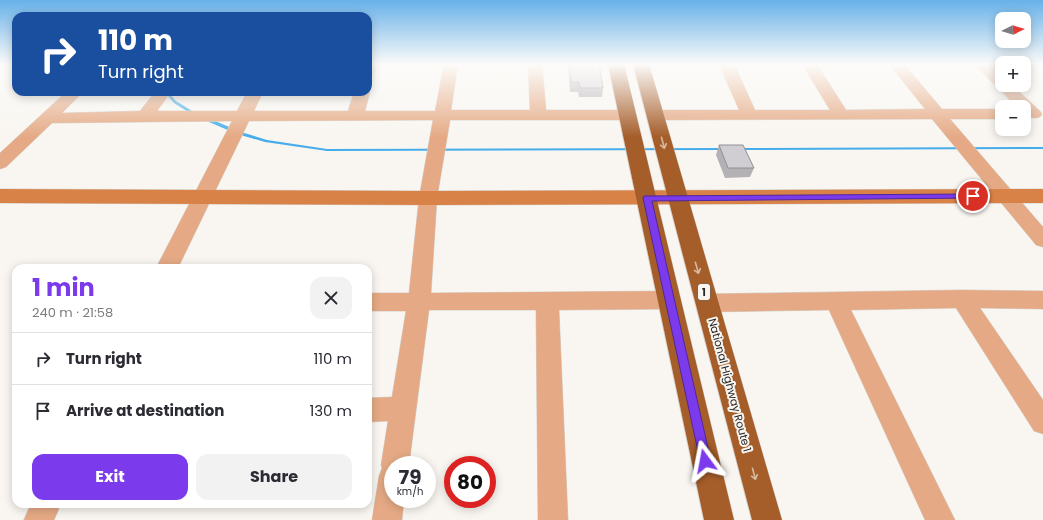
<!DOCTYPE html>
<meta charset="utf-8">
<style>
:root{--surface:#fff;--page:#f2f2f3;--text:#2b2b33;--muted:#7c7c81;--line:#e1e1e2;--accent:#7c3aed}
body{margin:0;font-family:Poppins,sans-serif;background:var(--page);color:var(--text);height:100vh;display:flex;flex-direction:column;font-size:15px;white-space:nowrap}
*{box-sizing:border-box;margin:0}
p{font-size:13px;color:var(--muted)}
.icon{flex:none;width:22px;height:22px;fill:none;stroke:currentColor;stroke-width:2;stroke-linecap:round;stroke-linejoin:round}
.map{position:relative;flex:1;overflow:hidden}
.details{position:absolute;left:12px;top:264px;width:360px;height:244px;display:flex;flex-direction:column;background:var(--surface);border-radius:12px;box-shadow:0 2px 10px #0003}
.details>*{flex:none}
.top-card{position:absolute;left:12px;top:12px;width:360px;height:84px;border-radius:12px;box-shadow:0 2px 10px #0003;background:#1a4fa0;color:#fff;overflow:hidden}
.needle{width:26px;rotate:85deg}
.tools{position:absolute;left:995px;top:12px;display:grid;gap:8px}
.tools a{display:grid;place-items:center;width:36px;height:36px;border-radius:8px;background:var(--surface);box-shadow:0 2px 10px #0003;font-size:20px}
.speed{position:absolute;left:384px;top:456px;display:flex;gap:8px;font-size:20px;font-weight:700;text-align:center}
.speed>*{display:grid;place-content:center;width:52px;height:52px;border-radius:50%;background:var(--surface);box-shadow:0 2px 10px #0003;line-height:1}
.speed small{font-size:10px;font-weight:400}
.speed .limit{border:6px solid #d22;background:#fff;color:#111}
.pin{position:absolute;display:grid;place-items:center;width:34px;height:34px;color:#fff;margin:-17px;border:2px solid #fff;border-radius:50%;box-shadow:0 1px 4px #0007}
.me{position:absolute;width:44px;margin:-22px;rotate:347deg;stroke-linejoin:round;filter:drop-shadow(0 0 3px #0008)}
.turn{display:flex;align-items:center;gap:14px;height:84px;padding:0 20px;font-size:18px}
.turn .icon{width:52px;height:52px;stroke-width:2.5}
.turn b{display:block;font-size:28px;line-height:34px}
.round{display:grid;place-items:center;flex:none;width:42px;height:42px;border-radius:12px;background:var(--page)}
.head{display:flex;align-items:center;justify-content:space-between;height:68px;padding:0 20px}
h1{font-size:24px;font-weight:700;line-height:30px;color:var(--accent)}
.primary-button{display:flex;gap:8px;margin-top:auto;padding:8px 20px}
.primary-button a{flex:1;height:46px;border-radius:12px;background:var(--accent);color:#fff;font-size:16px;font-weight:700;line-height:46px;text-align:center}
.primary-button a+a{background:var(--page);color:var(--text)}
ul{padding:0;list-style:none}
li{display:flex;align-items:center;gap:12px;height:52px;padding:0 20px;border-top:1px solid var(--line)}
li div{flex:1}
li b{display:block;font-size:15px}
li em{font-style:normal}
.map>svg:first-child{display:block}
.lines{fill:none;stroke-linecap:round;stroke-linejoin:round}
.stream{fill:#46adea;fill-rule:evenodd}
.street-casing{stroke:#d4d1cc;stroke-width:1}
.secondary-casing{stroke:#d4d1cc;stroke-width:1}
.highway-casing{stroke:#d4d1cc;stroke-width:1}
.street{fill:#e5aa85;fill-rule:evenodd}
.secondary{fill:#d88248;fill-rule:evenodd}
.highway{fill:#a55d2a;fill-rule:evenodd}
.wall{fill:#b4b1b5}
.building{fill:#d1ced3;stroke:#929094}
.oneway{stroke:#d7b9a1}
.route{fill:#7c3aed;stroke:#51269a}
.labels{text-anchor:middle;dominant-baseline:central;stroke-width:4;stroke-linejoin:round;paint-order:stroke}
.shield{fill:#f9f6f1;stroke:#676663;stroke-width:1}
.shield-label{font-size:10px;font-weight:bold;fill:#292826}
.street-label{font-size:11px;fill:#292826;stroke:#f9f6f1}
</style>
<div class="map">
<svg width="1043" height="520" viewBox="0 0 1043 520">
<rect width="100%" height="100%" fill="#f9f6f1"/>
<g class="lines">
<!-- stream -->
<path class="stream" d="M 164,92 L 168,92 L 176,101 L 197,114 L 195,115 L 193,115 L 174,103 Z
M 202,117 L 206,117 L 241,132 L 267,140 L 327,149 L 725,148 L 727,149 L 725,150 L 327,151 L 265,142 L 237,134 L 202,119 Z
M 1043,147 L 1043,149 L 739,150 L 737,149 L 739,148 Z"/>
<!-- street casing -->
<g class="street-casing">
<path id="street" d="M 368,64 L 377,64 L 373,74 L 368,75 Z
M 444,64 L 458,64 L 451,110 L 530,110 L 528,64 L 542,64 L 546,110 L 628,110 L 634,112 L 636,115 L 634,118 L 628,120 L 450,120 L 437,198 L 431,293 L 669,291 L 677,294 L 680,300 L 677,306 L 669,309 L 559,310 L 568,520 L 538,520 L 536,310 L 429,310 L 409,465 L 393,465 L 393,499 L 404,499 L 402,520 L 372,520 L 379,476 L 382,468 L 381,465 L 388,421 L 368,422 L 368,398 L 392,397 L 406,311 L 368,311 L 368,293 L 409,293 L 419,198 L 433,120 L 249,121 L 178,268 L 156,268 L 232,121 L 52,123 L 6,167 L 0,169 L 0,153 L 66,92 L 83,92 L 62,113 L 140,111 L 155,92 L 171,92 L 157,111 L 237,111 L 247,92 L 263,92 L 254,111 L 348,111 L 354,92 L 368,92 L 368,89 L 370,92 L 365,111 L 435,111 Z
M 719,64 L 734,64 L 755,110 L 830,110 L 802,64 L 817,64 L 846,110 L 925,109 L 889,64 L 904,64 L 942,109 L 1002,109 L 1002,119 L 950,119 L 1043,227 L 1043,247 L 1036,245 L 932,119 L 656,120 L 650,118 L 648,115 L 650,112 L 656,110 L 739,110 Z
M 974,64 L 990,64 L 1002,76 L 1002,85 L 1012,85 L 1040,111 L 1042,114 L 1040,117 C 1033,119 1029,118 1024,113 L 1024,107 L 1017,107 Z
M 962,290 L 1043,291 L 1043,309 L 980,308 L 1043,400 L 1043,434 L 1034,431 L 956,308 L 851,310 L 955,520 L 925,520 L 829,310 L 707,312 L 699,309 L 696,303 L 699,297 L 707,294 Z
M 31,504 L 61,504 L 54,520 L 24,520 Z"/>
</g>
<!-- secondary casing -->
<g class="secondary-casing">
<path id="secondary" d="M 0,189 L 428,191 L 1043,189 L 1043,203 L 428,205 L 0,203 Z"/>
</g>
<!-- highway casing -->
<g class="highway-casing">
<path id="highway" d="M 608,64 L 624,64 L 734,520 L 704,520 Z
M 633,64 L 649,64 L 782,520 L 752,520 Z"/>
</g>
<!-- street -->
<use href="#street" class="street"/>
<!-- secondary -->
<use href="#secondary" class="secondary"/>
<!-- highway -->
<use href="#highway" class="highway"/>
</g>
<!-- wall -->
<path class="wall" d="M 568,64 L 599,64 L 603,88 L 602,97 L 579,97 L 578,92 L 570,92 Z
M 719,145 L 754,168 L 750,177 L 725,178 L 716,155 Z"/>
<!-- building -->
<path class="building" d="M 569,64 L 599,64 L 603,88 L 580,88 L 579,82 L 571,82 Z
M 719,145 L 743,145 L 754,168 L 728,168 Z"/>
<!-- one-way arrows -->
<defs><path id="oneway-shaft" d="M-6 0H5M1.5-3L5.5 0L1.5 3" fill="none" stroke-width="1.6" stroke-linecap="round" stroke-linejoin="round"/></defs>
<g class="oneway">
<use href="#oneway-shaft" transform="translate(663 143) rotate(75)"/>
<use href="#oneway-shaft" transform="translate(697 268) rotate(74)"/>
<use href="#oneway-shaft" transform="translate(754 474) rotate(75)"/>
</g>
<!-- sky -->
<linearGradient id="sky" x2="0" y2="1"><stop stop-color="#67b1e9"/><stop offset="0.47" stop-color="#fcfbf9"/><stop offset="1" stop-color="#fcfbf9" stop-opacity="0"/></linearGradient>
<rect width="1043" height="137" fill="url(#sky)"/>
<!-- route -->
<path class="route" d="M 973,194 L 976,194 L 976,198 L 652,201 L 711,461 L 710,465 L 705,467 L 701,465 L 643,198 L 644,196 Z"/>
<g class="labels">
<!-- shield labels -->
<rect class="shield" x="698" y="284" width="12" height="16" rx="3"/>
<g class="shield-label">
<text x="704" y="292">1</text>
</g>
<!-- street labels -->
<g class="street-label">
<text transform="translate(730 385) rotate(75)">National Highway Route 1</text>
</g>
</g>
</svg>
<div class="tools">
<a><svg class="needle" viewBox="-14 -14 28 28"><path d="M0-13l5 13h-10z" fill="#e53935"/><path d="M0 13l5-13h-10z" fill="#7c7c81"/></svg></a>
<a>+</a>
<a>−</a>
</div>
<div class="speed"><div>79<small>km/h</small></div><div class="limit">80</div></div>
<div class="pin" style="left:973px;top:196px;background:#d93025"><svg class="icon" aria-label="arrive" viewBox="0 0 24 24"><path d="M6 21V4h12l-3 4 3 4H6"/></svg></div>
<svg class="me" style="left:705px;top:461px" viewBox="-20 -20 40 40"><path d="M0-17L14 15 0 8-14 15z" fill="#7c3aed" stroke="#fff" stroke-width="4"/></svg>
<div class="top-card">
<div class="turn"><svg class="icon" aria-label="right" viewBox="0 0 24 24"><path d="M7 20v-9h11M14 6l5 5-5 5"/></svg><div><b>110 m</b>Turn right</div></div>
</div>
<section class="details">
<div class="head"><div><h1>1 min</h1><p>240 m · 21:58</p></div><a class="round"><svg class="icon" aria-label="close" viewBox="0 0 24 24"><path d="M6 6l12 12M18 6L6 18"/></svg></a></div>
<ul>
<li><svg class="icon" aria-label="right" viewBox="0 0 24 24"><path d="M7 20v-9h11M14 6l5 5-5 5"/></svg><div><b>Turn right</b></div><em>110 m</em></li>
<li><svg class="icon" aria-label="arrive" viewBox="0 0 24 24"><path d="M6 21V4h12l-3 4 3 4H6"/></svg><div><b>Arrive at destination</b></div><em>130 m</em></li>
</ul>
<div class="primary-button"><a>Exit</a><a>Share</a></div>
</section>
</div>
